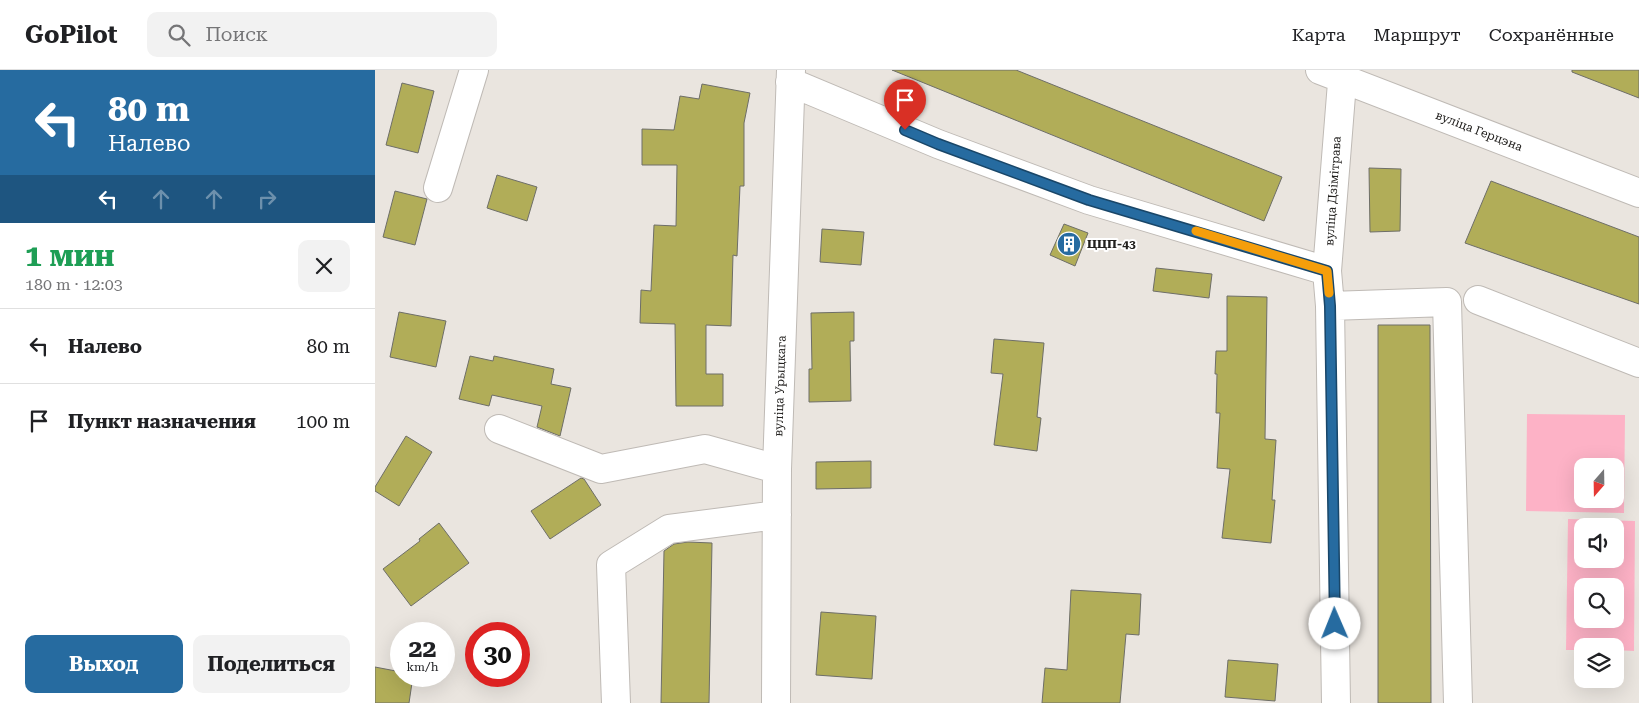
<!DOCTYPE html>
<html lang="ru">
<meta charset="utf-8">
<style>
:root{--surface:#fff;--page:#f2f2f2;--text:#202124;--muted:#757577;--line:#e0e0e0;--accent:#266ba0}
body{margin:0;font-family:"Roboto Serif",serif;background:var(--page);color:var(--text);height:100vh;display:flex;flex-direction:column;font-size:19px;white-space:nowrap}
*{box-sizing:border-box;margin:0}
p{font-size:16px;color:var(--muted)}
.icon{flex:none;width:28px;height:28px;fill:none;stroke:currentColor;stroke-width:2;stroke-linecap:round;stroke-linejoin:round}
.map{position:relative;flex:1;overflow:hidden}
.side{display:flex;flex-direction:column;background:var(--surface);width:375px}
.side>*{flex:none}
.guide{background:#266ba0;color:#fff;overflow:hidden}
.needle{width:32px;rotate:200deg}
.buttons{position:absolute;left:1199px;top:388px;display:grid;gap:10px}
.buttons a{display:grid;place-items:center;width:50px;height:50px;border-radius:10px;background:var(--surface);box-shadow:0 5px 20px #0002;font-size:25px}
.speed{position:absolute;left:15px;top:552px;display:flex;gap:10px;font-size:25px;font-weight:700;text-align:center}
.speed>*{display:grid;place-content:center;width:65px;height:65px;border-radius:50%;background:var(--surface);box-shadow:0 5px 20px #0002;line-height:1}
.speed small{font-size:12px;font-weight:400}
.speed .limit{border:8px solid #d22;background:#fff;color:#111}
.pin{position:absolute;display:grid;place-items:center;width:42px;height:42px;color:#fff;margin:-51px -21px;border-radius:50% 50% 50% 0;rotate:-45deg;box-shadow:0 0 5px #0007}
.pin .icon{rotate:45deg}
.me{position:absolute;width:55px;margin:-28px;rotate:359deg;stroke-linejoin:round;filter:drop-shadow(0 0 4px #0008)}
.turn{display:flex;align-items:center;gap:18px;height:105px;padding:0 25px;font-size:22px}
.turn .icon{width:65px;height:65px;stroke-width:2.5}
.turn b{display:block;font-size:35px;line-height:42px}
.lanes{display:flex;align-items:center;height:48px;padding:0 25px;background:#0003;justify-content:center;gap:25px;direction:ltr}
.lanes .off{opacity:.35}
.round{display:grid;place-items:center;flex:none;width:52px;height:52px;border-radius:10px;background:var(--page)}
.summary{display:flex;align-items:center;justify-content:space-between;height:85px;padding:0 25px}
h1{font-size:30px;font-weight:700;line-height:38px;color:#1e9e55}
.action{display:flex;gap:10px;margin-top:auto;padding:10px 25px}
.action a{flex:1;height:58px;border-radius:10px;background:var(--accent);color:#fff;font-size:20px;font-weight:700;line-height:58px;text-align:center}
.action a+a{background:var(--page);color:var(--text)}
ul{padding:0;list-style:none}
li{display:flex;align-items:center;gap:15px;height:75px;padding:0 25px;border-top:1px solid var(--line)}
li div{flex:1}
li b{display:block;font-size:19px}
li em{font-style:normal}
header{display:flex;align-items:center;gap:30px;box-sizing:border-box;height:70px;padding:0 25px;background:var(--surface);border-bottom:1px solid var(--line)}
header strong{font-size:24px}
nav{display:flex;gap:28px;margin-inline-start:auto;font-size:18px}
.search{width:350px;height:45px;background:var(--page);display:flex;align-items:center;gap:12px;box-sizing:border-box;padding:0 18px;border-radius:10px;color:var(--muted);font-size:19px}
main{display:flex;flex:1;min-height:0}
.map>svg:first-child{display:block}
.green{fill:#fdb2c6;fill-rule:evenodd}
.building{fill:#b1ad58;stroke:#6e6e68}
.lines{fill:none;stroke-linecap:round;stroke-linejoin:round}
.minor-casing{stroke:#bfbab5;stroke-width:30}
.minor{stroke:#fff;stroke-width:28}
.route-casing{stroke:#194668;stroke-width:12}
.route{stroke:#266ba0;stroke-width:9}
.slow{stroke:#f59e0b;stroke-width:9}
.labels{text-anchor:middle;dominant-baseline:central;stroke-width:4;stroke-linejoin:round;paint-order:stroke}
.street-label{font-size:12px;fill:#22201e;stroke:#fff}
.poi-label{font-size:12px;font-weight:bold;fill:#22201e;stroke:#fff;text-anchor:start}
</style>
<header>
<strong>GoPilot</strong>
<div class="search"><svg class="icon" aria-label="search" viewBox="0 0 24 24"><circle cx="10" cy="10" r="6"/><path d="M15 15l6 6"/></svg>Поиск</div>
<nav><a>Карта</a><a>Маршрут</a><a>Сохранённые</a></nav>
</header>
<main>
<section class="side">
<div class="guide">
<div class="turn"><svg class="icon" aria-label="left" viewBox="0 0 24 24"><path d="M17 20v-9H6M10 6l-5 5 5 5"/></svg><div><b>80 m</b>Налево</div></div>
<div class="lanes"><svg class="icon" aria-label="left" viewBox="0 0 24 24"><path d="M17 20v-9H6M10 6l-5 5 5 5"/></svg><svg class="icon off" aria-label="ahead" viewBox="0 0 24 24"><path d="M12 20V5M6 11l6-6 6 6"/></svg><svg class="icon off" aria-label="ahead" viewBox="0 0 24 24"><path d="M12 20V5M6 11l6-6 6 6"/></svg><svg class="icon off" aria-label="right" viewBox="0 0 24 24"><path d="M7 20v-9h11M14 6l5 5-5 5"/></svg></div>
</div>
<div class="summary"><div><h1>1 мин</h1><p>180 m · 12:03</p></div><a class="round"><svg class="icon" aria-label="close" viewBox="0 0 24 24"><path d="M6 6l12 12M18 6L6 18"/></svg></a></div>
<ul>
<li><svg class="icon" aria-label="left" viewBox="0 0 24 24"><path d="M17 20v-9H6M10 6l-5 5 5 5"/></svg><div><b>Налево</b></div><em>80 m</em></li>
<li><svg class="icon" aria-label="arrive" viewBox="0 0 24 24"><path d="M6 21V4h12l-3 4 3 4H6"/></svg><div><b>Пункт назначения</b></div><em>100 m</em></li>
</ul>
<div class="action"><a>Выход</a><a>Поделиться</a></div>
</section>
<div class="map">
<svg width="1264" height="633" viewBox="0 0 1264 633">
<rect width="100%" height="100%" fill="#eae5df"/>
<!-- green -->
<path class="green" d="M 1152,344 L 1250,345 L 1249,443 L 1151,441 ZM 1208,396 L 1240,396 L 1240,429 L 1208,429 Z
M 1193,449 L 1260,451 L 1259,581 L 1240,580 L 1240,576 L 1208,576 L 1207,580 L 1191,580 ZM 1208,456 L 1240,456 L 1240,489 L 1208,489 ZM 1208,516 L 1240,516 L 1240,549 L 1208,549 Z"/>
<!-- building -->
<path class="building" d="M 517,0 L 641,0 L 907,107 L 889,151 Z
M 1197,0 L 1264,0 L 1264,28 L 1197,2 Z
M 27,13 L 59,21 L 43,83 L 11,75 Z
M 327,14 L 375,23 L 369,53 L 369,116 L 365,116 L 362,186 L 358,185 L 356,256 L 331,255 L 331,304 L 348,304 L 348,336 L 301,336 L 300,254 L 265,253 L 266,220 L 276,221 L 279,155 L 301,156 L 302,95 L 267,95 L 267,59 L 299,60 L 305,26 L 324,29 Z
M 994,98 L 1026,99 L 1025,161 L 995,162 Z
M 122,105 L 162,117 L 152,151 L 112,138 Z
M 1116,111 L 1264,167 L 1264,234 L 1090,173 Z
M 20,121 L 52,129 L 40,175 L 8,167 Z
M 689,154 L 713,163 L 700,196 L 675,185 Z
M 447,159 L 489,162 L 486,195 L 445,192 Z
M 781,198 L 837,204 L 834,228 L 778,221 Z
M 852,226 L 892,227 L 890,369 L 901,370 L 897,430 L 900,430 L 896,473 L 847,468 L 855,399 L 842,398 L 845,343 L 841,343 L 842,304 L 840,304 L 841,281 L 852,281 Z
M 24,242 L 71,251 L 61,297 L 15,287 Z
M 479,242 L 479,271 L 475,271 L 476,331 L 434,332 L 434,299 L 437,299 L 436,243 Z
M 1003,255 L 1055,255 L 1056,633 L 1003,633 Z
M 619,269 L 669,273 L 662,347 L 666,348 L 662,381 L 619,375 L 628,304 L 616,303 Z
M 95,286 L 118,291 L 119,286 L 179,299 L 176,314 L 196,318 L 185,366 L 162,357 L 167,336 L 117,325 L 114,336 L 84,329 Z
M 31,366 L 57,382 L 24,436 L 0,421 L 0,417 Z
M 496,391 L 496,418 L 441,419 L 441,392 Z
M 206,408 L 209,409 L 226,435 L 175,469 L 156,441 Z
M 64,453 L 94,493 L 36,536 L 8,499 L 45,471 L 44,469 Z
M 313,472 L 337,473 L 334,633 L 286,633 L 289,481 L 299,474 Z
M 696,520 L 766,524 L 764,565 L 751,564 L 745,633 L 667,633 L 670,598 L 692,600 Z
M 446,542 L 501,546 L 497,609 L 441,605 Z
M 853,590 L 903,594 L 900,631 L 850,627 Z
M 0,597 L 26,602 L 26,606 L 38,606 L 34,633 L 0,633 Z"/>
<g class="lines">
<!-- minor casing -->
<g class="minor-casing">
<path id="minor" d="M 945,0 L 1264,123
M 415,12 L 563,74 L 714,130 L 952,201
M 63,118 L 99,0
M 1103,230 L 1264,293
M 955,236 L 1072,232 L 1083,633
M 124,359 L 226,399 L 330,379 L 402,399
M 241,633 L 236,495 L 294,459 L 402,445
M 401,633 L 402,399 L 416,0
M 961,633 L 955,236 L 952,201 L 968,0"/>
</g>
<!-- minor -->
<use href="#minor" class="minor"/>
</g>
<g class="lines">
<!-- route casing -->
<g class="route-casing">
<path id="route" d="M 530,60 L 563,74 L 714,130 L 952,201 L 955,236 L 960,554"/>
</g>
<!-- route -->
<use href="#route" class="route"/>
<!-- slow -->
<path class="slow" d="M 821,161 L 952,201 L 954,223"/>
</g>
<!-- icons -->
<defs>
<g id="building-disc" transform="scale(1.25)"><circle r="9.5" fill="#266ba0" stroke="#fff"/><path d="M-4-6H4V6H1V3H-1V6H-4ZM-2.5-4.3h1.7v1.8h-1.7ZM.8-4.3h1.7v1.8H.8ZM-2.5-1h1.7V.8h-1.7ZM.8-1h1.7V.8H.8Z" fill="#fff"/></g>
</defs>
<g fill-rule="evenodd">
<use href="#building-disc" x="694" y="174"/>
</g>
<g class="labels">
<!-- street labels -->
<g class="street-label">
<text transform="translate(1104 61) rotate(21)">вуліца Герцэна</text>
<text transform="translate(958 121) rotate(-86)">вуліца Дзімітрава</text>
<text transform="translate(405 316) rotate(-88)">вуліца Урыцкага</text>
</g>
<!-- poi labels -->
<g class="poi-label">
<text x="712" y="174">ЦЦП-43</text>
</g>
</g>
</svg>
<div class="buttons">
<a><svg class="needle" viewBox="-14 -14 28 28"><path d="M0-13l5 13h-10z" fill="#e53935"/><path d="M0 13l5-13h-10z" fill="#757577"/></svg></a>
<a><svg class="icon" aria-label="sound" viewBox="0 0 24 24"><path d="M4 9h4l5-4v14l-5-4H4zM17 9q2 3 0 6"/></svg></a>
<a><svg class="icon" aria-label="search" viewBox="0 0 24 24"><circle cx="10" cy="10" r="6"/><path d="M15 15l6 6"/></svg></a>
<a><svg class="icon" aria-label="layers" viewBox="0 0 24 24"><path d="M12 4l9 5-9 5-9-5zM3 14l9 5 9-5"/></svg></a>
</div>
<div class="speed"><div>22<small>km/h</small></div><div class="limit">30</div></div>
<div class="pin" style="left:530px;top:60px;background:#d93025"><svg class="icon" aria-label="arrive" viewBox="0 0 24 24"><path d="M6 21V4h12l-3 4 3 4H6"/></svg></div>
<svg class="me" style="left:960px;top:554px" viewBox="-20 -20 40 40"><circle r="19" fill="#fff"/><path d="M0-13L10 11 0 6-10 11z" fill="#266ba0"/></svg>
</div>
</main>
